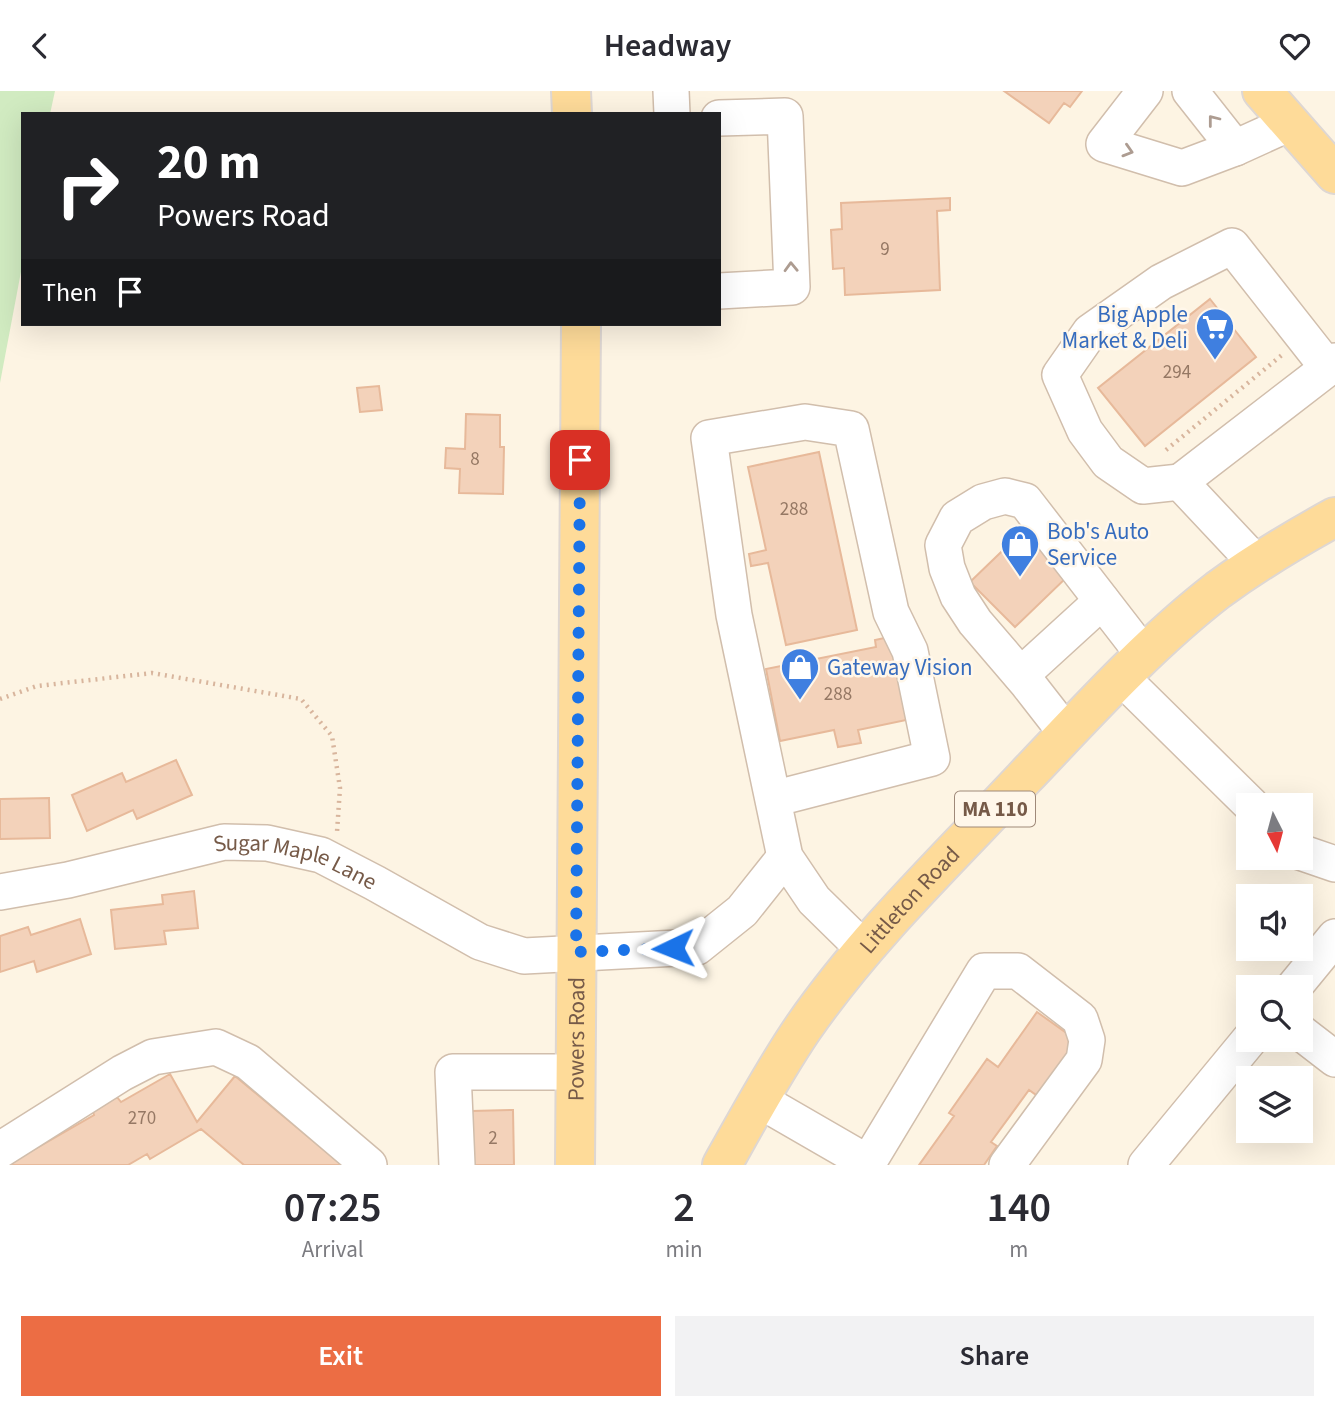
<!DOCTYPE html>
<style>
:root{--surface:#fff;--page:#f2f2f3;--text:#2b2b33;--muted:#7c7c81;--accent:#ec6d44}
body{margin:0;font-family:"Source Sans 3",sans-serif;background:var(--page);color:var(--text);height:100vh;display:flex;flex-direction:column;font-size:26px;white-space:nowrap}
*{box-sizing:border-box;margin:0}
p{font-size:23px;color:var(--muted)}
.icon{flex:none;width:38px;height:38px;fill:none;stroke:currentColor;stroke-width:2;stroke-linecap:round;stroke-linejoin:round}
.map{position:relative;height:1074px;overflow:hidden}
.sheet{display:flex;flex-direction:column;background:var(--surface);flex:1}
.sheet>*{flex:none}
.top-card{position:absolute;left:21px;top:21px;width:700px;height:214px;border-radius:0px;box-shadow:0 7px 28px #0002;background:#202124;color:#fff;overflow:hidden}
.needle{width:46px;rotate:174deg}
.buttons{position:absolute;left:1236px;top:702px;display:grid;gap:14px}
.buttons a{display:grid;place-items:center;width:77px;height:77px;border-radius:0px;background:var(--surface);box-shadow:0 7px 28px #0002;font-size:35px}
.pin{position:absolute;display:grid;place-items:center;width:60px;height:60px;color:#fff;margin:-30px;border-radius:14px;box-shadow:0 4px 10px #0006}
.me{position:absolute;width:77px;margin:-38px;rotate:268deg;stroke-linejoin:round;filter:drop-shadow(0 0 5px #0008)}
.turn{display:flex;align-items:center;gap:24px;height:147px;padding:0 21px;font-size:32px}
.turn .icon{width:91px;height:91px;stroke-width:2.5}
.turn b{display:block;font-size:49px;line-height:60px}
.then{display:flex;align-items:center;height:66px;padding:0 21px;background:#0003;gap:14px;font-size:26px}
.eta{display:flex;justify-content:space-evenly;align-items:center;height:119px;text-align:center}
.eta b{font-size:42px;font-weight:600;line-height:49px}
.primary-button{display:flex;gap:14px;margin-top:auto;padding:14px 21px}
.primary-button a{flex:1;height:80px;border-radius:0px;background:var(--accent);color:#fff;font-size:28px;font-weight:600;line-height:80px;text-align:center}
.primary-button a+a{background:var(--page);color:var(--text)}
header{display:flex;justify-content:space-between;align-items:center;height:91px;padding:0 21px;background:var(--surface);font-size:32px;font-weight:600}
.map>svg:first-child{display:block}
.green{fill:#d1ebc1}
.building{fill:#f3d2ba;stroke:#e7b99a;stroke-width:2}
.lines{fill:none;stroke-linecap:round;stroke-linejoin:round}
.minor-casing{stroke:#d1beac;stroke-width:38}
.major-casing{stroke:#ded7d3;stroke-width:42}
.path{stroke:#d8b59d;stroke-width:4.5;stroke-dasharray:2 5;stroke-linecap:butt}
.minor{stroke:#fff;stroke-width:35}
.major{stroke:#fedb99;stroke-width:38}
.oneway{stroke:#ad9c91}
.route{stroke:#1a73e8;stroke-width:12;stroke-dasharray:0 21.6}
.labels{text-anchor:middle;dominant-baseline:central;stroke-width:5;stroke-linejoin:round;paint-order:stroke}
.number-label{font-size:19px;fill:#957864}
.shield{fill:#fff7ea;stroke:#9f8979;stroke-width:2}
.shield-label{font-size:21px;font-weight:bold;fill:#765a48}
.shop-label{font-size:23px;fill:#366cbe;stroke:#fff7ea;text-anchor:start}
.street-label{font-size:23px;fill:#765a48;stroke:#fff7ea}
</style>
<header><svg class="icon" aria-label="back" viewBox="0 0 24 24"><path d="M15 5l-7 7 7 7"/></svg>Headway<svg class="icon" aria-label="heart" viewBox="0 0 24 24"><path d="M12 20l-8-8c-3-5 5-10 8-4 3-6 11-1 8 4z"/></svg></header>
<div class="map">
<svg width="1335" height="1074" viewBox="0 0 1335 1074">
<rect width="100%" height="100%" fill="#fdf4e3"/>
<!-- green -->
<path class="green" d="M 0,0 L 55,0 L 50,23 L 23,23 L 23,170 L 0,292 Z"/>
<!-- building -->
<path class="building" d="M 1004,0 L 1082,0 L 1070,16 L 1064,12 L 1049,32 Z
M 950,107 L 950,119 L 937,120 L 940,199 L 845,204 L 844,177 L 833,178 L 831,139 L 842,138 L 841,112 Z
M 1210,208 L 1256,266 L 1145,355 L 1098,297 Z
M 379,295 L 382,319 L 360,321 L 357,297 Z
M 466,323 L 500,324 L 500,356 L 504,356 L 503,403 L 459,402 L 460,378 L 445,377 L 446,357 L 465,358 Z
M 819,361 L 857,539 L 786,554 L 768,472 L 751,475 L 749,463 L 766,459 L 748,376 Z
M 1025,438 L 1069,484 L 1015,536 L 970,491 Z
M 894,545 L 911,628 L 858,639 L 861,652 L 838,656 L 834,639 L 780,650 L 766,578 L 876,556 L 875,549 Z
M 176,669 L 192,704 L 137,728 L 133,719 L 87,740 L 72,704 L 122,682 L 126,691 Z
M 49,707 L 50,747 L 0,748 L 0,708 Z
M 194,800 L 198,837 L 164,840 L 166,853 L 115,858 L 111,819 L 163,813 L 162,804 Z
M 80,828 L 91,863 L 37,881 L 34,870 L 0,881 L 0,845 L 28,836 L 31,844 Z
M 1037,921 L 1079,951 L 1039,1006 L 1029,999 L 991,1051 L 997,1055 L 984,1074 L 919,1074 L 954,1025 L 949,1022 L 987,968 L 998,976 Z
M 170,983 L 197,1031 L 235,985 L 342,1074 L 244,1074 L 201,1038 L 150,1068 L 147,1063 L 128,1074 L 7,1074 L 94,1024 L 93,1021 L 117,1006 L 121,1011 Z
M 513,1019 L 514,1074 L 473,1074 L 472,1020 Z"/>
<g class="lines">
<!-- minor casing -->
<g class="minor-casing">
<g id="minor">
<path d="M 671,0 L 672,23"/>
<path d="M 1145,0 L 1104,53 L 1182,77 L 1235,57 L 1290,32"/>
<path d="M 1190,0 L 1235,57"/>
<path d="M 719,27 L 785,25 L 792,196 L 719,200"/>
<path d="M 1180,391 L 1143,395 L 1108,371 L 1085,340 L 1060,284 L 1090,241 L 1161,191 L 1232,155 L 1328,277"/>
<path d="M 1257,473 L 1180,391 L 1328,277 L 1335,270"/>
<path d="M 1021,584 L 1102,510"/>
<path d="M 1121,586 L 1251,714"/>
<path d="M 1067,643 L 1028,593 L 975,531 L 958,505 L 947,477 L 943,454 L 957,427 L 983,411 L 1005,405 L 1025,410 L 1144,564"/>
<path d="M 773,708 L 932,667 L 910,560 L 891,521 L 851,338 L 805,331 L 709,347 L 734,524 L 785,766 L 814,809 L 865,859"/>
<path d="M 1300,761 L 1335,773"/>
<path id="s1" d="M 0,801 L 68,789 L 224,751 L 267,752 L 321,764 L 375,792 L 480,851 L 524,865 L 697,856 L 742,820 L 785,766"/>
<path d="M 1294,896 L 1335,846"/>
<path d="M 1300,941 L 1335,968"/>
<path d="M 759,1009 L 868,1072 L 984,880 L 1018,880 L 1080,928 L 1087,949 L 1084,969 L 1007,1074"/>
<path d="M 0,1059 L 122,982 L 153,966 L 216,956 L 248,971 L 369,1074"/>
<path d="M 457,1074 L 453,981 L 576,981"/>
<path d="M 1146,1074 L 1250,948"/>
</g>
</g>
<!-- major casing -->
<g class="major-casing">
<g id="major">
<path d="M 571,0 L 572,23"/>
<path d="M 1262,0 L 1335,83"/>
<path id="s2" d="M 575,1074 L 581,233"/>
<path id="s3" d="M 722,1074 C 748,1028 773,981 803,937 C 866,846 948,768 1024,687 C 1086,622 1147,554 1218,499 C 1255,472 1295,448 1335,426"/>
</g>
</g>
<!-- path -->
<path class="path" d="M 1166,359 L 1282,264
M 0,608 L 37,595 L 152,582 L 301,608 L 332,645 L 340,697 L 337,741"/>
<!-- minor -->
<use href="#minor" class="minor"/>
<!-- major -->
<use href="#major" class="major"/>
</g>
<!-- one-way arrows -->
<defs><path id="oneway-chevron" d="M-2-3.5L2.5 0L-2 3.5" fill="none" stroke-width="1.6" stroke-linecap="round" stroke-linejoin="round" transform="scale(1.75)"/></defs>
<g class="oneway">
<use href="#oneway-chevron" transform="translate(1213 29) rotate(-128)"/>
<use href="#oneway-chevron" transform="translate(1128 60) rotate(17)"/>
<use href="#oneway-chevron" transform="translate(791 176) rotate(-92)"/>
</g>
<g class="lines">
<!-- route -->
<path class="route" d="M 580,369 L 576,861 L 673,857"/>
</g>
<!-- icons -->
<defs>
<g id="supermarket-pin" transform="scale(2.0125)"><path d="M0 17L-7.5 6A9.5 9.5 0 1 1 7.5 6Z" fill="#3f7fe0" stroke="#fff7ea"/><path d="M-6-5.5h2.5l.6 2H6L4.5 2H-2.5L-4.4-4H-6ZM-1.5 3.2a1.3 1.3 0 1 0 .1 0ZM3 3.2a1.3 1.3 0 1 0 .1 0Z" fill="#fff"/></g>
<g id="shop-pin" transform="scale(2.0125)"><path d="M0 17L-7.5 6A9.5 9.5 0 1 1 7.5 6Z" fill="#3f7fe0" stroke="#fff7ea"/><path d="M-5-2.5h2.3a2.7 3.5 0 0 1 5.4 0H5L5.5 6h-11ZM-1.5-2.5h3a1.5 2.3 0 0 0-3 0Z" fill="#fff"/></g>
</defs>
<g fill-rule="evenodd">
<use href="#supermarket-pin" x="1215" y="236"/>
<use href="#shop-pin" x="1020" y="453"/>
<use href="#shop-pin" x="800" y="576"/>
</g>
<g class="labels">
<!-- number labels -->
<g class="number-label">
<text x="885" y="158">9</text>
<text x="1177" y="281">294</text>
<text x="475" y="368">8</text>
<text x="794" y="418">288</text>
<text x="838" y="603">288</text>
<text x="142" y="1027">270</text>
<text x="493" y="1047">2</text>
</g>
<!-- shield labels -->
<rect class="shield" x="955" y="700.5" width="80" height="35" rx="5"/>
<g class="shield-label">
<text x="995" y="718">MA 110</text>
</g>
<!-- shop labels -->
<g class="shop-label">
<text x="1188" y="223" text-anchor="end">Big Apple<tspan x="1188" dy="26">Market &amp; Deli</tspan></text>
<text x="1047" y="440">Bob's Auto<tspan x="1047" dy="26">Service</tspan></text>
<text x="827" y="576">Gateway Vision</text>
</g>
<!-- street labels -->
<g class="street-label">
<text stroke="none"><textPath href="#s1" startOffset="304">Sugar Maple Lane</textPath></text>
<text stroke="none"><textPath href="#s3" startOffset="326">Littleton Road</textPath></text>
<text stroke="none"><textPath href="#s2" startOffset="126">Powers Road</textPath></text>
</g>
</g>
</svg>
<div class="buttons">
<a><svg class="needle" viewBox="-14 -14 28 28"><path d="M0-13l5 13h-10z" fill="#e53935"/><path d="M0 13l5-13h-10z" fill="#7c7c81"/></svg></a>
<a><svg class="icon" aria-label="sound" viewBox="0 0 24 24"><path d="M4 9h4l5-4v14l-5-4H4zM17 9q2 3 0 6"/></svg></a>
<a><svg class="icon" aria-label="search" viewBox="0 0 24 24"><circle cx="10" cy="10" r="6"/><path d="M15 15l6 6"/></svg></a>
<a><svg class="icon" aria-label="layers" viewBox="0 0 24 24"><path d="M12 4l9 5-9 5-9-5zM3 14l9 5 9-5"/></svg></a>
</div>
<div class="pin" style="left:580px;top:369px;background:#d93025"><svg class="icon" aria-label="arrive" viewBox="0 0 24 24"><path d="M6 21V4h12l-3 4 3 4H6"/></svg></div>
<svg class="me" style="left:673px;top:857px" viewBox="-20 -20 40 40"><path d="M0-17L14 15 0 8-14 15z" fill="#1a73e8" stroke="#fff" stroke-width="4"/></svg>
<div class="top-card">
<div class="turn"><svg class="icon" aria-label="right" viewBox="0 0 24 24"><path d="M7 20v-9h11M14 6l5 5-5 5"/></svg><div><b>20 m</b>Powers Road</div></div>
<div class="then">Then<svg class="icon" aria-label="arrive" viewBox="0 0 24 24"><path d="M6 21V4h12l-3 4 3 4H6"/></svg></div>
</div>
</div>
<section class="sheet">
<div class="eta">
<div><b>07:25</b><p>Arrival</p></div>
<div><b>2</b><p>min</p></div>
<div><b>140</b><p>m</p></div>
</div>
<div class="primary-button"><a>Exit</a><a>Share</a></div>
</section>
